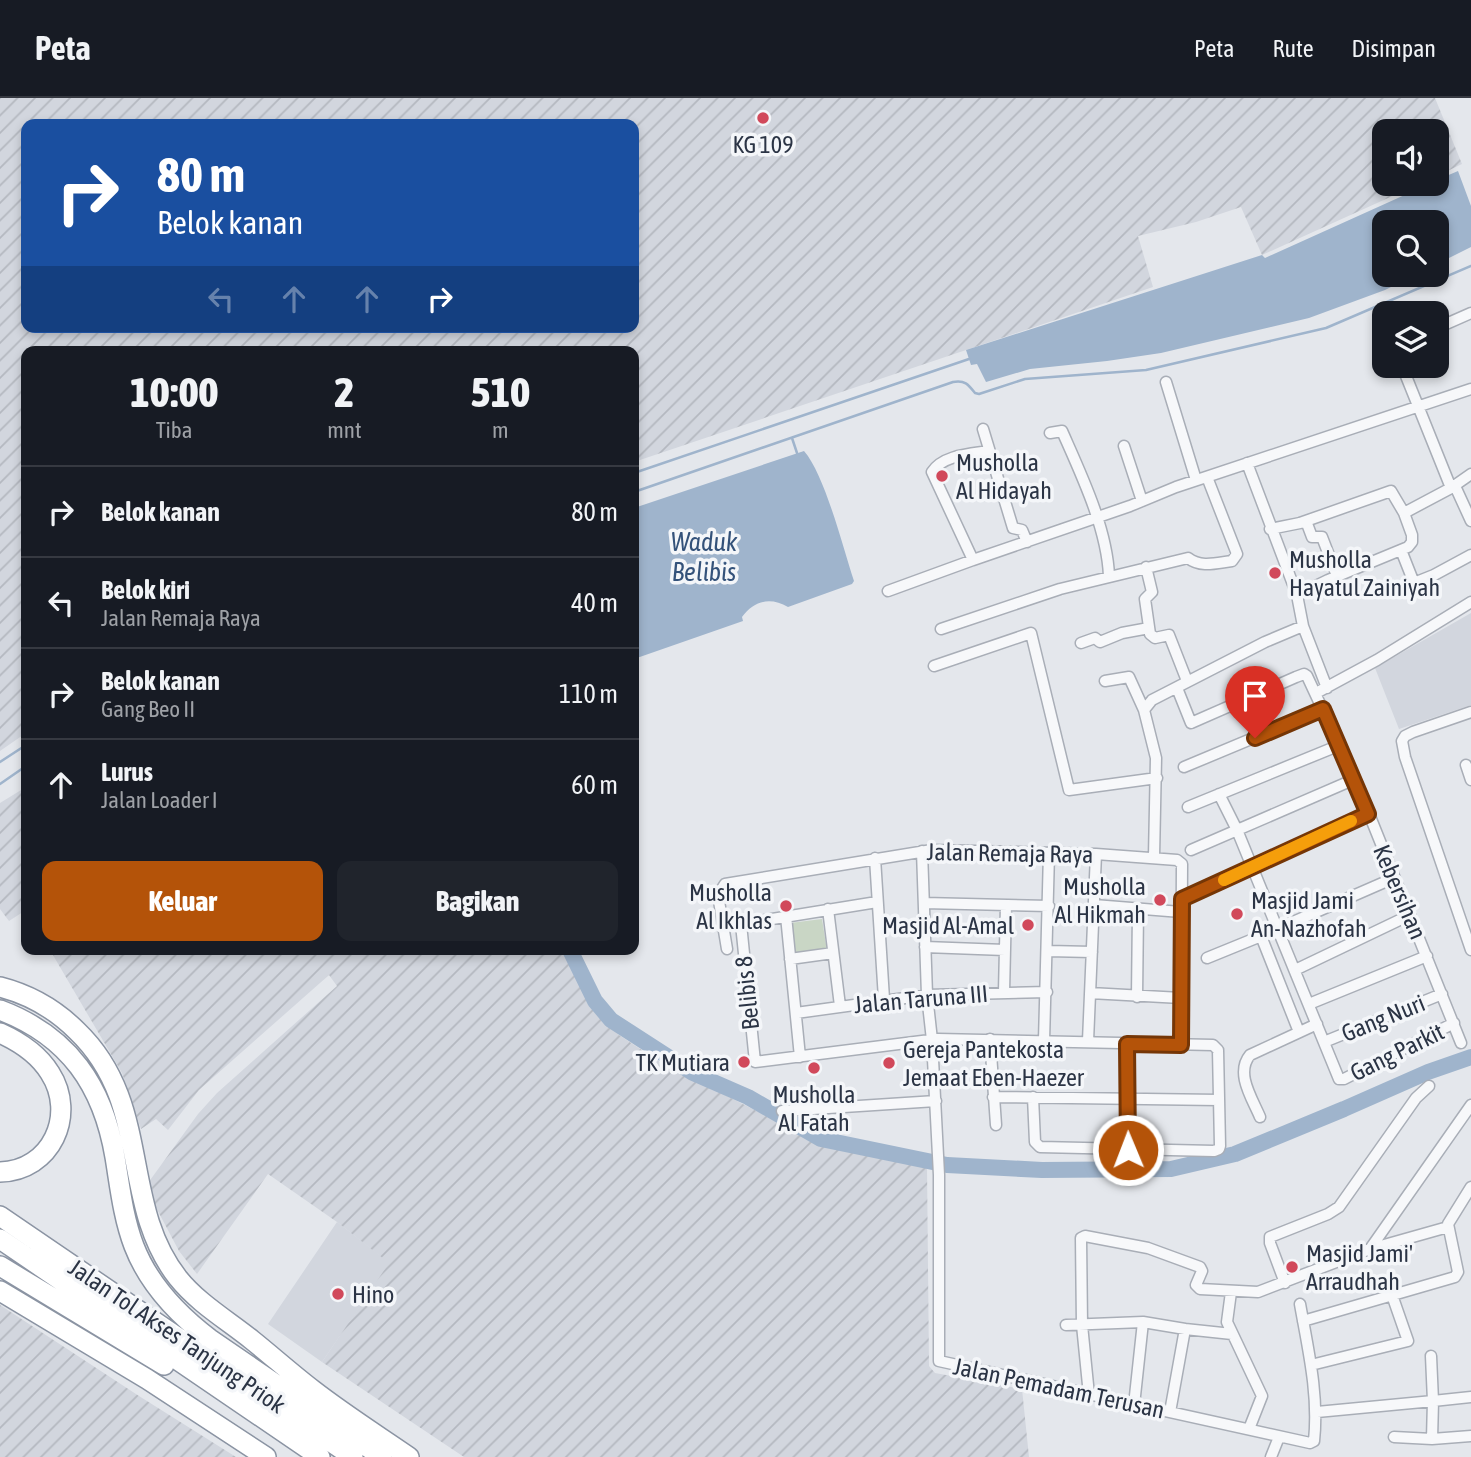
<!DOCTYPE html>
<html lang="id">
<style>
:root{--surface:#171b24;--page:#20242c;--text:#f1f3f6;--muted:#9ea1a6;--line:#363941;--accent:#b45309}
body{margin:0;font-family:"Asap Condensed",sans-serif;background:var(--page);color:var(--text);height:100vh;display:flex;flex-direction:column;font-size:26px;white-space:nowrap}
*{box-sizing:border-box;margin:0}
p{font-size:23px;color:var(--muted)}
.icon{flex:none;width:38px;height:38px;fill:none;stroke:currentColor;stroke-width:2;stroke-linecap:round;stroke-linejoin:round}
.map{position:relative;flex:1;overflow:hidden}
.sheet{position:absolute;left:21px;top:248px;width:618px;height:609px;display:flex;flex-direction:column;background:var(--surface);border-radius:14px;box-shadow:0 4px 10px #0003}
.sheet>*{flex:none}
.hud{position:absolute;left:21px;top:21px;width:618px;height:214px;border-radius:14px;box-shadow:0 4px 10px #0003;background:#1a4fa0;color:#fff;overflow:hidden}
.buttons{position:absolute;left:1372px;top:21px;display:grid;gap:14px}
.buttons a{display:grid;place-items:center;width:77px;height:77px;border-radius:14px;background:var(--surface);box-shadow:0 4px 10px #0003;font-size:35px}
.pin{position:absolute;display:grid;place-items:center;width:60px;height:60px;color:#fff;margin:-72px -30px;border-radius:50% 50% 50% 0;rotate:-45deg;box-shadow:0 0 7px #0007}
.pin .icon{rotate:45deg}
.me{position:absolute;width:77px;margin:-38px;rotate:359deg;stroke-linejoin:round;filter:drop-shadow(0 0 5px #0008)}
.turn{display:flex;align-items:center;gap:24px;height:147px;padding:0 21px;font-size:32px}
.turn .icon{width:91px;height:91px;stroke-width:2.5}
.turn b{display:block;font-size:49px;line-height:60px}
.lanes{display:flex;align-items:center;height:66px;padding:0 21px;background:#0003;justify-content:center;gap:35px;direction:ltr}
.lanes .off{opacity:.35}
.eta{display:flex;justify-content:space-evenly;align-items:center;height:119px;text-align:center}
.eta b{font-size:42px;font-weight:800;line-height:49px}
.primary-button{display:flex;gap:14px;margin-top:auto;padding:14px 21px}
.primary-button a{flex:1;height:80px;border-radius:14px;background:var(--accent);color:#fff;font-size:28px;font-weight:800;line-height:80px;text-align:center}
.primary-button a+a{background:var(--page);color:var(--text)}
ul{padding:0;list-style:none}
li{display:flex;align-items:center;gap:21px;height:91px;padding:0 21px;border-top:2px solid var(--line)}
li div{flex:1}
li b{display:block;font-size:26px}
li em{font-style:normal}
header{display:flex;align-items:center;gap:42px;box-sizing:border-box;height:98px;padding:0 35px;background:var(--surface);border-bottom:2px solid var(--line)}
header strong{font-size:33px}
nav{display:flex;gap:38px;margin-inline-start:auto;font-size:24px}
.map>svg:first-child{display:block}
.built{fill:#d2d6de}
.industrial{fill:url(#industrial-furrows);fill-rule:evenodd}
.green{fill:#c9d6c5}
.water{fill:#9fb4cc}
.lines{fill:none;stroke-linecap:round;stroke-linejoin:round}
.stream{stroke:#9fb4cc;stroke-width:2.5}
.river{stroke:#9fb4cc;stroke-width:16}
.street-casing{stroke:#a9aeb7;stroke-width:13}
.highway-casing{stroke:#8b94a3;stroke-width:22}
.street{stroke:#f7f8fa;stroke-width:10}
.highway{stroke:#fff;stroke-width:19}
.route-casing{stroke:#753606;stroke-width:18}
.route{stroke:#b45309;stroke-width:12}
.slow{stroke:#f59e0b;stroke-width:12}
.poi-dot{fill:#d1495b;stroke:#f4f6f9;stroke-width:2.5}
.labels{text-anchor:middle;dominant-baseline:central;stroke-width:7;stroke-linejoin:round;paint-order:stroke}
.poi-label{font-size:24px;fill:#2b3445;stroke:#f4f6f9;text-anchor:start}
.street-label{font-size:24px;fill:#2b3445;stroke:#f4f6f9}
.water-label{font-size:26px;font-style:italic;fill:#34527a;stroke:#f4f6f9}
</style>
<header>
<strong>Peta</strong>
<nav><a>Peta</a><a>Rute</a><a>Disimpan</a></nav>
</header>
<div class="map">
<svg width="1471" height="1359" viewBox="0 0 1471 1359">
<defs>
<pattern id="industrial-furrows" width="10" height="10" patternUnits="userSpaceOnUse" patternTransform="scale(1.75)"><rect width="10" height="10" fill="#d2d6de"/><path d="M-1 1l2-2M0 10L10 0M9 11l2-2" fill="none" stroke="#b4b8c0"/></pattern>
</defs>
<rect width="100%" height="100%" fill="#e4e7ec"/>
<!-- built -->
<path class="built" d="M 1471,515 L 1471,607 L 1399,631 L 1375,570 Z
M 337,1124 L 390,1165 L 322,1264 L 268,1226 Z"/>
<!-- industrial -->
<path class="industrial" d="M 0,0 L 1435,0 L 1462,66 L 1437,78 L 1437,33 L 1384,33 L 1384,86 L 1419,86 L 1262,157 L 1241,109 L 1196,124 L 1138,138 L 1153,189 L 634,364 L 634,254 L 26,254 L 26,635 L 0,653 ZM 26,26 L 634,26 L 634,229 L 26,229 Z
M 26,689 L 26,812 L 9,823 L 0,811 L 0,705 Z
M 50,852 L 564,852 L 593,909 L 619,937 L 660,964 L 818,1044 L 927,1068 L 929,1268 L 935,1275 L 1022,1291 L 1029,1359 L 464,1359 L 322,1264 L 389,1165 L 337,1124 L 268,1076 L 197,1176 L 179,1153 L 151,1100 L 148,1085 L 198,1016 L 217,995 L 337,888 L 329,877 L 199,992 L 168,1032 L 156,1021 L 141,1031 L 122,975 Z
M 0,1207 L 139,1298 L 236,1359 L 0,1359 Z"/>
<!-- green -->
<path class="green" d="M 822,821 L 827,853 L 794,858 L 790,825 Z"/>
<!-- water -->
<path class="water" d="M 1458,73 L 1471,108 L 1471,149 L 1437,166 L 1437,124 L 1384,124 L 1384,177 L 1415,177 L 1385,192 L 1309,220 L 1161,255 L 1107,263 L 1030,271 L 986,284 L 977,266 L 971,267 L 966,252 L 1262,157 L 1265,160 L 1429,86 L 1437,86 L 1437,82 Z
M 804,353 C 825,377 843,450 854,483 L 852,486 L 788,509 C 771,499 754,502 742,519 L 743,523 L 634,561 L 634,410 Z"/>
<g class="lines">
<!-- stream -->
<path class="stream" d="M 792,340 L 797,355
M 634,375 L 969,261
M 634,394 L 953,284 C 965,282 968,286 975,295 L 979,296 L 1025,281 L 1146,272 L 1326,230 L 1471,168
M 0,664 L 26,647
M 0,686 L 26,668"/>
<!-- river -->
<path class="river" d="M 570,852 L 595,903 L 611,922 L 693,975 L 748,999 L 821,1041 L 947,1067 L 1042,1072 L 1171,1071 L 1235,1056 L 1344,1011 L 1428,974 L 1471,959"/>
<!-- street casing -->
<g class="street-casing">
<path id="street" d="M 1437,230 L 1471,215
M 1380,267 L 1384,264
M 1402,268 L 1451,390
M 1166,284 L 1196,382
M 983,331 L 1013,430 L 1022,432 L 1027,444
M 1050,335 L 1062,333 C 1081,376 1107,430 1109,478
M 1124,348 L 1142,403
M 989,353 C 970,356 943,357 932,374 L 973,462 L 1130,408 L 1176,389 L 1471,291
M 1247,365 L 1297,497
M 1455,388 L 1471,423
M 1306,423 L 1312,439 L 1322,439 L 1337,478
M 1270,431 L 1300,425 L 1391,393 L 1404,415
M 1401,452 L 1414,485 L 1434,477 L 1471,457
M 1146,469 L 1152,494 L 1145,501 L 1150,536 L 1155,540 L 1169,537 L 1187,583
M 888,493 L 973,462
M 1303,528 L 1327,590
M 941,531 L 1060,491 L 1188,460 C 1201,470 1216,465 1232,463 L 1237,456 L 1207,379
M 1081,545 L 1095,540 L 1100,544 L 1122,535 L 1149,530
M 934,568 L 1031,535 L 1069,692 L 1157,680
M 1105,583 L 1129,579 L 1144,612
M 1177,590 L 1191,625 L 1296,579 L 1304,576 L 1307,578 L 1355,681 L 1461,945
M 1316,595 L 1377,562 L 1471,504
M 1471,614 L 1413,634 L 1405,638 L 1402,643 L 1405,659 L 1471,852
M 1466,667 L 1471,682
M 1184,669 L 1323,611
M 1219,696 L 1237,732 L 1339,981 L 1344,981 L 1454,925
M 1188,709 L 1340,647
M 1191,752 L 1355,681
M 922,753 L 927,897 L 932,942 L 939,1077 L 939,1263 L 1310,1345 L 1314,1343 C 1319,1297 1308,1251 1300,1206
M 1154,759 L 1156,660 L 1144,612 L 1152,602 L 1265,544 L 1303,528 L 1297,497 L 1328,482 L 1408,449 L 1412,444 L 1412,437 L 1404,415 L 1451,390 L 1471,376
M 875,760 L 884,901
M 1182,801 L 1368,716
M 877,804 L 741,826 L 755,964 L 938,941 L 1213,947 L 1218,952 L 1220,1048 L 1219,1051 L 1214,1053 L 1040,1049 L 1035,1044 L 1033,999
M 924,805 L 1049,808
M 1094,807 L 1181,814
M 828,811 L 840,908
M 786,818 L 800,959
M 1261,838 L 1394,780
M 925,849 L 1005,852
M 727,851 L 718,797 L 725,786 L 932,752 L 1096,756 L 1177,762 L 1182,766 L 1181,947
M 1048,853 L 1092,854
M 1207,860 L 1261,838 L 1299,934
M 790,861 L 833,855
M 1295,872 L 1410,817
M 1004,894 L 1006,807
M 1090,895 L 1181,900
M 1137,899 L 1138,812
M 1309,906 L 1427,858
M 796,915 L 927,897 L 1047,894
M 990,941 L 996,1027
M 1044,943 L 1049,755
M 1088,943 L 1096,756
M 1324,944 L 1442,896
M 1127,946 L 1128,1052
M 993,999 L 1219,1002
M 782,1013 L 936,1003
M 1260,1019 C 1252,1000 1235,975 1250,957 L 1317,926
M 1370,1151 L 1448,1129
M 1285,1185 L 1270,1145 L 1270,1139 L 1328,1116 L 1339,1109 L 1416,1000 L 1429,988
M 1231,1194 L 1227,1224 L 1262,1298 L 1249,1331
M 1303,1223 L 1455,1179 L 1458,1174 L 1448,1126 L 1471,1089
M 1066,1227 L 1143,1224 L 1185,1231 L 1232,1236
M 1431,1258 L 1433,1303 L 1471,1299
M 1311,1267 L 1408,1243 L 1392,1197
M 1089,1297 L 1082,1227 L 1081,1140 L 1085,1138 L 1148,1150 L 1200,1169 L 1202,1173 L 1196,1187 L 1200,1191 L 1258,1194 L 1370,1151 L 1471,1007
M 1134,1307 L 1143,1224
M 1170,1314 L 1185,1231
M 1317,1314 L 1433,1303 L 1432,1341
M 1394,1339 L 1432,1341 L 1471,1338
M 1271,1359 L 1279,1339"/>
</g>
<!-- highway casing -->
<g class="highway-casing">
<path id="highway" d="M 0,889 C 31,897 55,911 77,933 C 153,1006 119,1105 178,1180 C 198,1205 227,1222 252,1242 C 272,1258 292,1276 313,1292 C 344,1316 377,1337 409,1359
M 0,912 C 69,938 103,988 115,1059 C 120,1089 123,1119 134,1148 C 149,1187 177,1216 210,1241 L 382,1359
M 0,935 C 20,944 39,957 50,975 C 77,1017 51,1073 0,1074
M 0,1118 L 353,1359
M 0,1141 L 320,1359
M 0,1168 L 164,1267
M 0,1193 L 147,1281 L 266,1359"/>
</g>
<!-- street -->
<use href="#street" class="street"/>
<!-- highway -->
<use href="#highway" class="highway"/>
</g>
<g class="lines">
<!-- route casing -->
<g class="route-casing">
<path id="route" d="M 1128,1052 L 1127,946 L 1181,947 L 1182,801 L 1368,716 L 1323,611 L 1255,640"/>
</g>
<!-- route -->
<use href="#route" class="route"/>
<!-- slow -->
<path class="slow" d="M 1224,782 L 1351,723"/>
</g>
<!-- markers -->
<g class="poi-dot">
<circle cx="763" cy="20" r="7"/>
<circle cx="942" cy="378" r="7"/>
<circle cx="1275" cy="475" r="7"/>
<circle cx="1160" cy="802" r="7"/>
<circle cx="786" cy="808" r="7"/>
<circle cx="1237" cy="816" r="7"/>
<circle cx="1028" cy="827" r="7"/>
<circle cx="744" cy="964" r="7"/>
<circle cx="889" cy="965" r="7"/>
<circle cx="814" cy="970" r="7"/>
<circle cx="1292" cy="1169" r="7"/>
<circle cx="338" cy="1196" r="7"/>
</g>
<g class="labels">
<!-- poi labels -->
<g class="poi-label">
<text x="763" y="46" text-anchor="middle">KG 109</text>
<text x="956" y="364">Musholla<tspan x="956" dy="28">Al Hidayah</tspan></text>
<text x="1289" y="461">Musholla<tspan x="1289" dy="28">Hayatul Zainiyah</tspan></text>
<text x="1146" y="788" text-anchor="end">Musholla<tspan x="1146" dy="28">Al Hikmah</tspan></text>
<text x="772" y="794" text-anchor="end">Musholla<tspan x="772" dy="28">Al Ikhlas</tspan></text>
<text x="1251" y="802">Masjid Jami<tspan x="1251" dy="28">An-Nazhofah</tspan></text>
<text x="1014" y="827" text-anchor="end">Masjid Al-Amal</text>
<text x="903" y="951">Gereja Pantekosta<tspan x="903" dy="28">Jemaat Eben-Haezer</tspan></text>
<text x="730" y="964" text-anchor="end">TK Mutiara</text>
<text x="814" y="996" text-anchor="middle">Musholla<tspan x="814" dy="28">Al Fatah</tspan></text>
<text x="1306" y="1155">Masjid Jami'<tspan x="1306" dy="28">Arraudhah</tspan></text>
<text x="352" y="1196">Hino</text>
</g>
<!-- street labels -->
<g class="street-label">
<text transform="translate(1010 755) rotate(1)">Jalan Remaja Raya</text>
<text transform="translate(1400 794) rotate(67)">Kebersihan</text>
<text transform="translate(747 895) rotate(-96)">Belibis 8</text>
<text transform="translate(921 901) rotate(-5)">Jalan Taruna III</text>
<text transform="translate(1383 920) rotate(-22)">Gang Nuri</text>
<text transform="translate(1397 954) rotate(-26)">Gang Parkit</text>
<text transform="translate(177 1238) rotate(34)">Jalan Tol Akses Tanjung Priok</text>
<text transform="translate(1059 1290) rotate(12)">Jalan Pemadam Terusan</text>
</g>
<!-- water labels -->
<g class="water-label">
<text x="704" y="444">Waduk<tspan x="704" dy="30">Belibis</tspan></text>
</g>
</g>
</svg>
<div class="buttons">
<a><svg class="icon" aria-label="sound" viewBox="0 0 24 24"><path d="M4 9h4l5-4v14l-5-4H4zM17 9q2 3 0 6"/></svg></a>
<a><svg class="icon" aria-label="search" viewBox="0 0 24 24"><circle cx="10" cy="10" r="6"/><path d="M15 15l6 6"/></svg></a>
<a><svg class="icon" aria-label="layers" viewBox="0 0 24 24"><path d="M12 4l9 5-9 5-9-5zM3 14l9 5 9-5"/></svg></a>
</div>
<div class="pin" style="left:1255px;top:640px;background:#d93025"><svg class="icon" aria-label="arrive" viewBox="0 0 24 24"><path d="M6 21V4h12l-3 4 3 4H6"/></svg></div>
<svg class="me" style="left:1128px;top:1052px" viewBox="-20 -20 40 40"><circle r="17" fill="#b45309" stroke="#fff" stroke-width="3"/><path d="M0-11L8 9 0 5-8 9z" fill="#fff"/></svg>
<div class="hud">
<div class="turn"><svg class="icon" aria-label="right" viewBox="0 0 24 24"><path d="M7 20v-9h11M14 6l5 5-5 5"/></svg><div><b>80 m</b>Belok kanan</div></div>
<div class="lanes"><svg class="icon off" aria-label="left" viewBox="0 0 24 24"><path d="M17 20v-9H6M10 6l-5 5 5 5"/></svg><svg class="icon off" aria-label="ahead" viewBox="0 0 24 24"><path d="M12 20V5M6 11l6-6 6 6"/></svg><svg class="icon off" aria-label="ahead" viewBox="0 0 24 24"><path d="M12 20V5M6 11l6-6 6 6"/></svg><svg class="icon" aria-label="right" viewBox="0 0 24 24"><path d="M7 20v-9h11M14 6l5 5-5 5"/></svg></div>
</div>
<section class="sheet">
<div class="eta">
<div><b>10:00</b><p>Tiba</p></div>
<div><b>2</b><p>mnt</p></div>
<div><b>510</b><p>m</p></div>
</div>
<ul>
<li><svg class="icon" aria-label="right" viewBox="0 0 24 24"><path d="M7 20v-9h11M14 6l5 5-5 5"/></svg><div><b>Belok kanan</b></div><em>80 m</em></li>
<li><svg class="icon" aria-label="left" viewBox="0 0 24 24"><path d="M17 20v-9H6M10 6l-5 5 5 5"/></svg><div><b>Belok kiri</b><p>Jalan Remaja Raya</p></div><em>40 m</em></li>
<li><svg class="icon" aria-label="right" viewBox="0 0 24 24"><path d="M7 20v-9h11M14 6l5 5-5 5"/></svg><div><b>Belok kanan</b><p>Gang Beo II</p></div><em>110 m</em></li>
<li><svg class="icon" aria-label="ahead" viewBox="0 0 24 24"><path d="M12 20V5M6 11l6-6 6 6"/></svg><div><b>Lurus</b><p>Jalan Loader I</p></div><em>60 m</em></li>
</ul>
<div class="primary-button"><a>Keluar</a><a>Bagikan</a></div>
</section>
</div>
